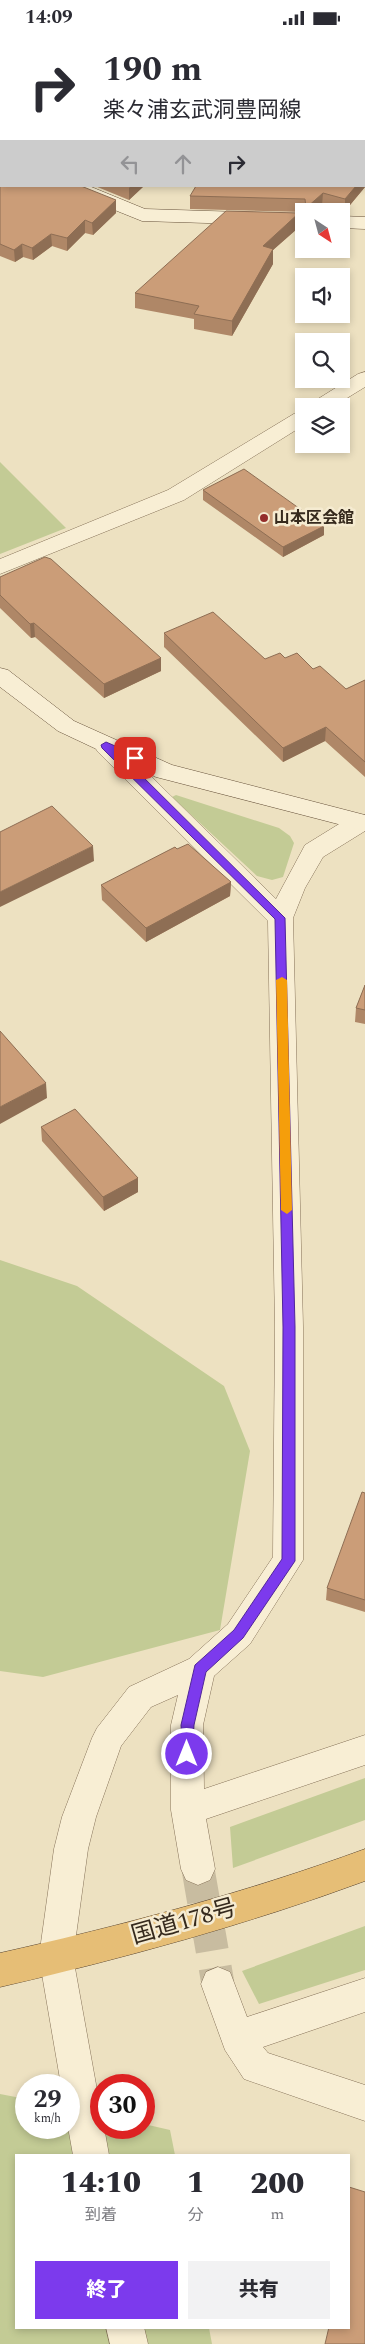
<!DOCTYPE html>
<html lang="ja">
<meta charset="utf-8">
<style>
:root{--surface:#fff;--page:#f2f2f3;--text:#2b2b33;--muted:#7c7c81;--accent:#7c3aed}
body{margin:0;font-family:Spectral,"Noto Sans JP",serif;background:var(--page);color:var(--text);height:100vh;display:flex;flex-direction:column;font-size:19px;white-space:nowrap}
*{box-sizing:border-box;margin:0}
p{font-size:16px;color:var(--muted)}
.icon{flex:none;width:28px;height:28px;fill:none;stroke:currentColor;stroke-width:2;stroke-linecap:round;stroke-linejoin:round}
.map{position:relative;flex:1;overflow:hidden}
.panel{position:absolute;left:15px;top:2119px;width:335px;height:175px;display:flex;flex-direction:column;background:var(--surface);border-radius:0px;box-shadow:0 2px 8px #0003}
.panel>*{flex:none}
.hud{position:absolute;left:0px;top:0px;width:365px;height:152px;box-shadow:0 2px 8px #0003;background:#fff;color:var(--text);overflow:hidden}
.needle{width:32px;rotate:144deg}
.buttons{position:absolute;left:295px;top:168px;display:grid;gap:10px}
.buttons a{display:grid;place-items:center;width:55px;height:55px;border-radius:0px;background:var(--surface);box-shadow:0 2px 8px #0003;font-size:25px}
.speed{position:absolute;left:15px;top:2039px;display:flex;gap:10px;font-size:25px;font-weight:700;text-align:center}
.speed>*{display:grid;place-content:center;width:65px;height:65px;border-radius:50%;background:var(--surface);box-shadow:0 2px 8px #0003;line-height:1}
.speed small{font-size:12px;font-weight:400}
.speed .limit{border:8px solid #d22;background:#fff;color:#111}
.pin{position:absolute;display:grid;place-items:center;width:42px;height:42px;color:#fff;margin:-21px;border-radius:10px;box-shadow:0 2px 8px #0006}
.me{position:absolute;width:55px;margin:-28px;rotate:0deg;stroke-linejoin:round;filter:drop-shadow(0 0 4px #0008)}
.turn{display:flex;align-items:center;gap:18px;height:105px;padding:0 20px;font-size:22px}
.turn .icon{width:65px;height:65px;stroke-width:2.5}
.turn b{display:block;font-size:35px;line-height:42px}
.lanes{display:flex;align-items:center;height:48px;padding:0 20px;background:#0003;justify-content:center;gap:25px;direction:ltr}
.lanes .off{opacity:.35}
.eta{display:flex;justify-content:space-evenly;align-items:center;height:85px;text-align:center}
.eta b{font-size:30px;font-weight:800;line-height:35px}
.cta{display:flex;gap:10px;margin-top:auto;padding:10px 20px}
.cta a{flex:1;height:58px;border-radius:0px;background:var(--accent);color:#fff;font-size:20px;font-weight:800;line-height:58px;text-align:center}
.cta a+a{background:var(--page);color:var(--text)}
.status{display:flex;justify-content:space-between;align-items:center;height:35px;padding:0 25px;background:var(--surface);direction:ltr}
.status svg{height:14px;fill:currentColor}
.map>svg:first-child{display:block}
.green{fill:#c3cb95}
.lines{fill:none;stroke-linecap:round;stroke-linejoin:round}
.minor-tunnel{stroke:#c8bca0;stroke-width:33;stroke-dasharray:33 17;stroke-linecap:butt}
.minor-casing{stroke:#867259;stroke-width:1}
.secondary-casing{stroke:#68533c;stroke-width:1}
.trunk-casing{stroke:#54402d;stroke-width:1}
.minor{fill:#f8eed4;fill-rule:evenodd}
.secondary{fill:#f8eed4;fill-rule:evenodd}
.trunk{fill:#e6be76;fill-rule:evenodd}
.wall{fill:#af8767}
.shaded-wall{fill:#8e6e54}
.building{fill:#cb9d78;stroke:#8e6e54}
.route{fill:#7c3aed;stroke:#51269a}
.slow{fill:#f59e0b}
.poi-dot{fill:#942d2a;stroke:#f5ebd1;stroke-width:2}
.labels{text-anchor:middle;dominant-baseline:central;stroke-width:5;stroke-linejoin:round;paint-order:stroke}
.far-poi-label{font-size:16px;font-weight:bold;fill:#362a1d;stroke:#f5ebd1;text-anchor:start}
.near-street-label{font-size:24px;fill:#362a1d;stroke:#f5ebd1}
</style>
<div class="status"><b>14:09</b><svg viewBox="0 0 49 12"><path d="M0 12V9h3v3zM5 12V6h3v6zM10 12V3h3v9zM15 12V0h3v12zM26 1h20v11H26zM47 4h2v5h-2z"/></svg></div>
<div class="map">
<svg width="365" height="2309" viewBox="0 0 365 2309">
<rect width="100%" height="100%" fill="#ede1c1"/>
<!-- green -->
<path class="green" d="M 0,427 L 66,493 L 0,519 Z
M 176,760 L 279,793 L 290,801 L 294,808 L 283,842 L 272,845 L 257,841 L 172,762 Z
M 0,1225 L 77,1251 L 224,1351 L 250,1416 L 220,1595 L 43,1642 L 0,1636 Z
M 365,1743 L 365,1785 L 233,1833 L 230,1792 Z
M 365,1891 L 365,1935 L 259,1969 L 242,1936 Z
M 0,2059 L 26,2064 L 26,2092 L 69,2092 L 69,2073 L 101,2080 L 101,2092 L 144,2092 L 144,2089 L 170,2095 L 175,2120 L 16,2120 L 16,2292 L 209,2293 L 212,2309 L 0,2309 Z"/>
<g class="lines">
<!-- minor-tunnel -->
<path class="minor-tunnel" d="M 198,1834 L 218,1949"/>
<!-- minor casing -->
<g class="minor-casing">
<path id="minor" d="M 365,337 L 365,352 L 334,371 L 310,371 L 313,367 L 358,339 Z
M 304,375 L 304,390 L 184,465 L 0,539 L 0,524 L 168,455 L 297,377 Z
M 106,703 L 114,705 L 276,864 L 305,810 L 352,781 L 365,780 L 365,796 L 323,822 L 305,853 L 293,883 L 303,1292 L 303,1525 L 250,1609 L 214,1641 L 203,1690 L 204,1754 L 365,1700 L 365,1730 L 206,1784 L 215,1834 L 210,1845 L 198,1850 L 186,1845 L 181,1834 L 171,1775 L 171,1690 L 178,1660 L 151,1672 L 121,1711 L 96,1782 L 88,1814 L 73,1922 L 101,2077 L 101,2092 L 104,2092 L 109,2120 L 73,2120 L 68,2092 L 69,2050 L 61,2050 L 39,1922 L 54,1814 L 62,1782 L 92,1703 L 97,1693 L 129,1652 L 189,1624 L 228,1589 L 273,1522 L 275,1292 L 268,886 L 98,717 L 94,711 L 98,705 Z
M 218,1932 L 230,1937 L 247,1982 L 365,1943 L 365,1977 L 263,2012 L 268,2018 L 365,2050 L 365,2086 L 244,2044 L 225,2015 L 201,1949 L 206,1937 Z
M 106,2292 L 144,2292 L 148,2309 L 110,2309 Z"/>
</g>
<!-- secondary casing -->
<g class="secondary-casing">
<path id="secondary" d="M 63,151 L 89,151 L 145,174 L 304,179 L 304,191 L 142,186 L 65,155 Z
M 341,181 L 365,182 L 365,194 L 341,193 Z
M 0,633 L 8,635 L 74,686 L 172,730 L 365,780 L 365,796 L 156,742 L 58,696 L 0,652 Z"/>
</g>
<!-- trunk casing -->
<g class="trunk-casing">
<path id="trunk" d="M 365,1814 L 365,1846 C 249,1889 121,1924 0,1952 L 0,1918 C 121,1891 248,1857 365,1814 Z"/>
</g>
<!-- minor -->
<use href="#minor" class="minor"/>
<!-- secondary -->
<use href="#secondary" class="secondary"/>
<!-- trunk -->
<use href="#trunk" class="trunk"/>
</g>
<!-- wall -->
<path class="wall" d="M 1,64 L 1,110 L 0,109 L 0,65 Z
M 365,87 L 365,152 L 345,176 L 322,171 L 316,176 L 304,176 L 304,177 L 190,174 L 190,161 L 364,151 Z
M 0,116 L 1,151 L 116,165 L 116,178 L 93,200 L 85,198 L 67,216 L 52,211 L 33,225 L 23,222 L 15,227 L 0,221 Z
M 95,151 L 144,151 L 129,165 Z
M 299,178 L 298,193 L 273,215 L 273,229 L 232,301 L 194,294 L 194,284 L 135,273 L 135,258 Z
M 203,455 L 324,491 L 324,500 L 283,522 L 203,465 Z
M 0,542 L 161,623 L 161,636 L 104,663 L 35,602 L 31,603 L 0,573 Z
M 164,598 L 265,624 L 285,623 L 313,634 L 346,654 L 365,645 L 365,742 L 325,706 L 283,727 L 164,612 Z
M 231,847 L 230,861 L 146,907 L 102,865 L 101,850 Z
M 365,950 L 365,989 L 355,987 L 356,973 Z
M 41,1092 L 138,1143 L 138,1157 L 104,1176 L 42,1106 Z
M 365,1458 L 365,1577 L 326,1565 L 327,1553 Z"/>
<!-- shaded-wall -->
<path class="shaded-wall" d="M 365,140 L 365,152 L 345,176 L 345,164 L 356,151 L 364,151 L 364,142 Z
M 131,151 L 144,151 L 129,165 L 129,153 Z
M 323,158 L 322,171 L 316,176 L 306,176 L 306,173 Z
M 116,165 L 116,178 L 93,200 L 92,188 Z
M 299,178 L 298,193 L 273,215 L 273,229 L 232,301 L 232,286 L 263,211 Z
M 85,185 L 85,198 L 67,216 L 67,203 Z
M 51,199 L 52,211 L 33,225 L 32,213 Z
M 22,209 L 23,222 L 15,227 L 14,215 Z
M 324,491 L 324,500 L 283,522 L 283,512 Z
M 34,588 L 35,602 L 31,603 L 30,589 Z
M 161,623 L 161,636 L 104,663 L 104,649 Z
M 326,692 L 325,706 L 283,727 L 283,713 Z
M 93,811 L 94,826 L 0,872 L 0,857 Z
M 231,847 L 230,861 L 146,907 L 146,893 Z
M 46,1048 L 47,1063 L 0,1089 L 0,1072 Z
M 138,1143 L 138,1157 L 104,1176 L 103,1162 Z"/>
<!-- building -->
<path class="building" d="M 1,64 L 1,98 L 0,98 L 0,65 Z
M 365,87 L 365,140 L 364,142 L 364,89 Z
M 0,116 L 1,116 L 1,151 L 81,151 L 116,165 L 92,188 L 85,185 L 67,203 L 51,199 L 32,213 L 22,209 L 14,215 L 0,209 Z
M 196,151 L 356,151 L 345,164 L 323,158 L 306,173 L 305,164 L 190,161 Z
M 226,176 L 299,178 L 263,211 L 273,214 L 232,286 L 194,279 L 199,271 L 135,258 Z
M 244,434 L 324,491 L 283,512 L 203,455 Z
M 45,522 L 51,524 L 161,623 L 104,649 L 34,588 L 30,589 L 0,560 L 0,542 Z
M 213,577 L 265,624 L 280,618 L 285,623 L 297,618 L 313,634 L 320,631 L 346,654 L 365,645 L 365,727 L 326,692 L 283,713 L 164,598 Z
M 52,771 L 93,811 L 0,857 L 0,797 Z
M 188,809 L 231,847 L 146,893 L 101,850 L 175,812 L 177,814 Z
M 365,950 L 365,975 L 356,973 Z
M 0,996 L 46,1048 L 0,1072 Z
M 75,1074 L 138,1143 L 103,1162 L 41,1092 Z
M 362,1457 L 365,1458 L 365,1565 L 327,1553 Z
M 349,2152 L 365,2157 L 365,2309 L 325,2309 L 329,2292 L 349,2292 Z"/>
<!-- route -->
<path class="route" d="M 106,707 L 138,721 L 138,726 L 123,722 L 285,883 L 295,1292 L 295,1526 L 243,1603 L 206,1637 L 194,1690 L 192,1723 L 187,1725 L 183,1723 L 181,1690 L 195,1630 L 234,1595 L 282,1524 L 283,1292 L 275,884 L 102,713 L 101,710 Z"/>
<!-- slow -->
<path class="slow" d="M 282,942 L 287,945 L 292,1175 L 287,1179 L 281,1175 L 276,945 Z"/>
<!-- markers -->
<circle class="poi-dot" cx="264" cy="483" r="5"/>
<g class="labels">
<!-- far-poi labels -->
<g class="far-poi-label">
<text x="274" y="483">山本区会館</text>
</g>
<!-- near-street labels -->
<g class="near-street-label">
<text transform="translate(184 1887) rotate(-16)">国道178号</text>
</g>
</g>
</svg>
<div class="buttons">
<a><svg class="needle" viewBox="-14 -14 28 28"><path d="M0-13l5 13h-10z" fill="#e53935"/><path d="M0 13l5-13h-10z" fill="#7c7c81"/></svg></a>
<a><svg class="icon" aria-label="sound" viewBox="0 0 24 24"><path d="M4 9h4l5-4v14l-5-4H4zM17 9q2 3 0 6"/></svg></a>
<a><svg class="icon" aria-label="search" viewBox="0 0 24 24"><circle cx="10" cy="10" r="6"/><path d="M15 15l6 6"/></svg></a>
<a><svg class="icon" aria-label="layers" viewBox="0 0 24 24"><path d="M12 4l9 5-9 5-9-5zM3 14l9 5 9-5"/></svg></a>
</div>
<div class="speed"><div>29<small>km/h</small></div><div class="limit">30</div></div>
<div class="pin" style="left:135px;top:723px;background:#d93025"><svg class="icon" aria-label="arrive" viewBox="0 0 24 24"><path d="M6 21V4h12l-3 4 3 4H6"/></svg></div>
<svg class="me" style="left:187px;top:1719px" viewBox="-20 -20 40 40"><circle r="17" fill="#7c3aed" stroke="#fff" stroke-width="3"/><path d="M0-11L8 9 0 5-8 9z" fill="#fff"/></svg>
<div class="hud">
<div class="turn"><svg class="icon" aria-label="right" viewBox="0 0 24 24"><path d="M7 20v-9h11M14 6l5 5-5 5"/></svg><div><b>190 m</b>楽々浦玄武洞豊岡線</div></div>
<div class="lanes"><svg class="icon off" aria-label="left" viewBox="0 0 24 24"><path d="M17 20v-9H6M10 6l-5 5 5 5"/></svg><svg class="icon off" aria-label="ahead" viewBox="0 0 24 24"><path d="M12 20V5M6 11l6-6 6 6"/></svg><svg class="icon" aria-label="right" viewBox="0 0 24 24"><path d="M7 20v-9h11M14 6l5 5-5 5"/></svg></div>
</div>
<section class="panel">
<div class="eta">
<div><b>14:10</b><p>到着</p></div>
<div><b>1</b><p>分</p></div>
<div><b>200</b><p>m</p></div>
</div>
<div class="cta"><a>終了</a><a>共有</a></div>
</section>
</div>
